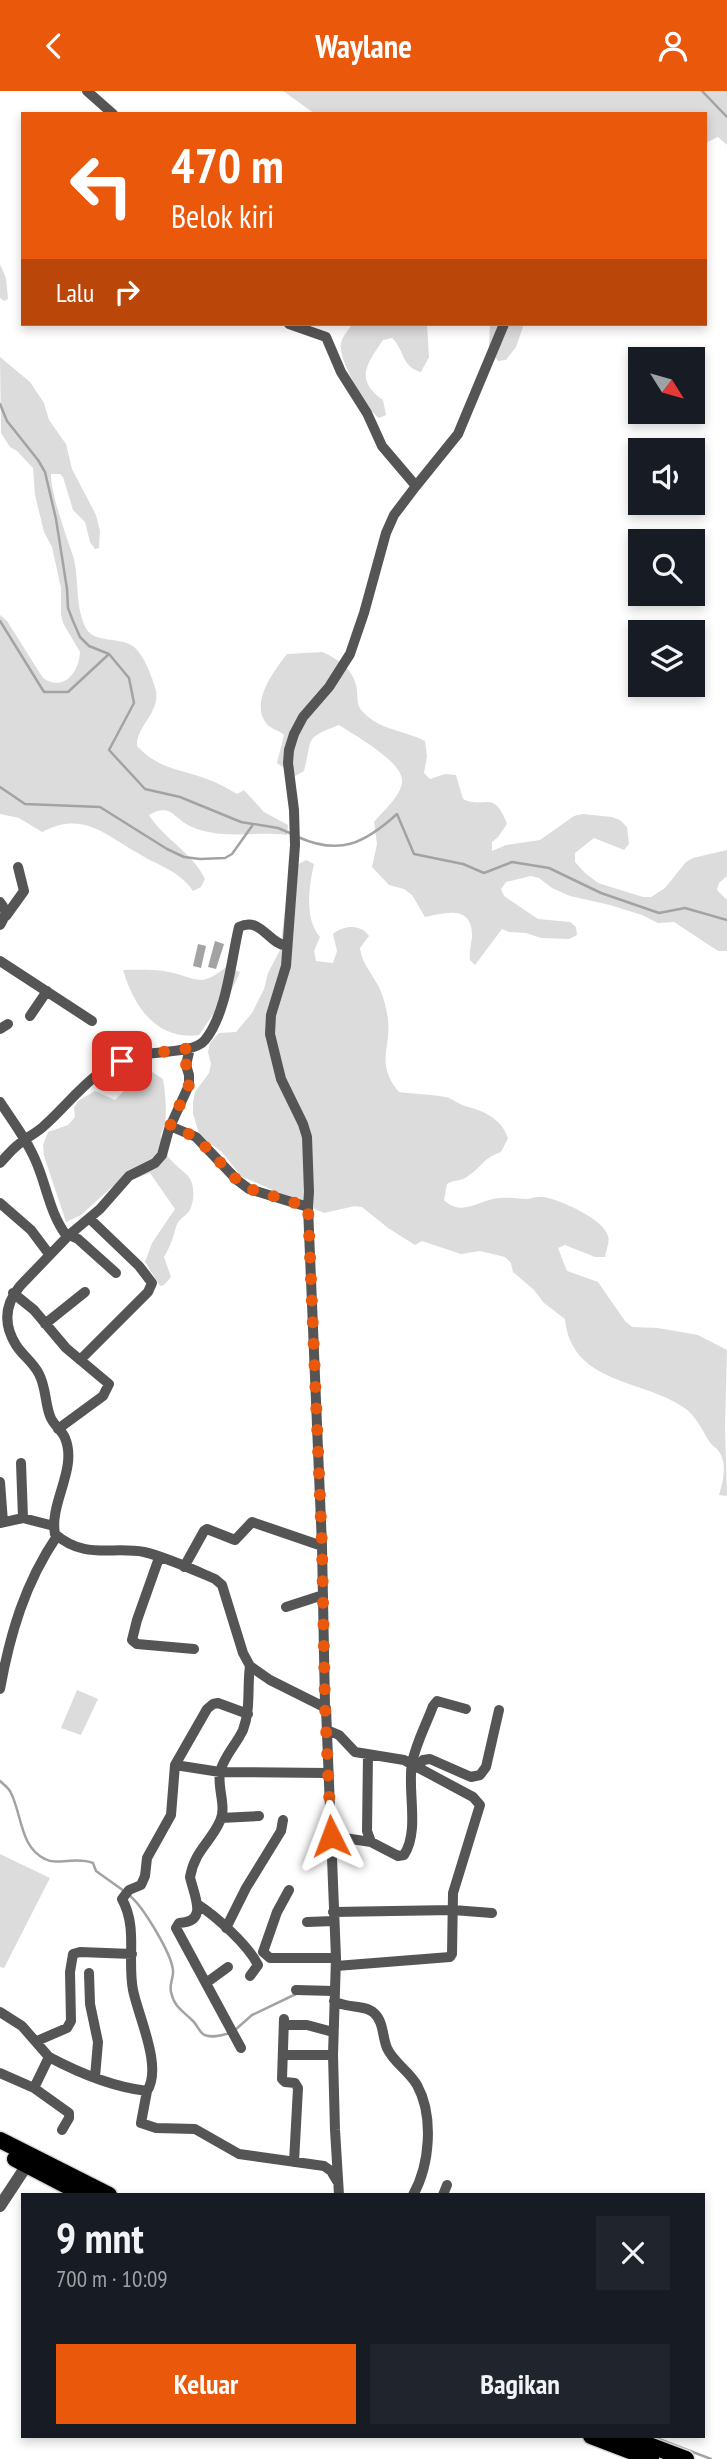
<!DOCTYPE html>
<html lang="id">
<meta charset="utf-8">
<style>
:root{--surface:#171b24;--page:#20242c;--text:#f1f3f6;--muted:#9ea1a6;--accent:#ea580c}
body{margin:0;font-family:"PT Sans Narrow",sans-serif;background:var(--page);color:var(--text);height:100vh;display:flex;flex-direction:column;font-size:26px;white-space:nowrap}
*{box-sizing:border-box;margin:0}
p{font-size:23px;color:var(--muted)}
.icon{flex:none;width:38px;height:38px;fill:none;stroke:currentColor;stroke-width:2;stroke-linecap:round;stroke-linejoin:round}
.map{position:relative;flex:1;overflow:hidden}
.details{position:absolute;left:21px;top:2102px;width:684px;height:245px;display:flex;flex-direction:column;background:var(--surface);border-radius:0px;box-shadow:0 4px 10px #0003}
.details>*{flex:none}
.top-card{position:absolute;left:21px;top:21px;width:686px;height:214px;border-radius:0px;box-shadow:0 4px 10px #0003;background:#ea580c;color:#fff;overflow:hidden}
.needle{width:46px;rotate:127deg}
.tools{position:absolute;left:628px;top:256px;display:grid;gap:14px}
.tools a{display:grid;place-items:center;width:77px;height:77px;border-radius:0px;background:var(--surface);box-shadow:0 4px 10px #0003;font-size:35px}
.pin{position:absolute;display:grid;place-items:center;width:60px;height:60px;color:#fff;margin:-30px;border-radius:14px;box-shadow:0 4px 10px #0006}
.me{position:absolute;width:77px;margin:-38px;rotate:357deg;stroke-linejoin:round;filter:drop-shadow(0 0 5px #0008)}
.turn{display:flex;align-items:center;gap:24px;height:147px;padding:0 35px;font-size:32px}
.turn .icon{width:91px;height:91px;stroke-width:2.5}
.turn b{display:block;font-size:49px;line-height:60px}
.then{display:flex;align-items:center;height:66px;padding:0 35px;background:#0003;gap:14px;font-size:26px}
.round{display:grid;place-items:center;flex:none;width:74px;height:74px;border-radius:0px;background:var(--page)}
.head{display:flex;align-items:center;justify-content:space-between;height:119px;padding:0 35px}
h1{font-size:42px;font-weight:800;line-height:52px}
.primary-button{display:flex;gap:14px;margin-top:auto;padding:14px 35px}
.primary-button a{flex:1;height:80px;border-radius:0px;background:var(--accent);color:#fff;font-size:28px;font-weight:800;line-height:80px;text-align:center}
.primary-button a+a{background:var(--page);color:var(--text)}
header{display:flex;justify-content:space-between;align-items:center;height:91px;padding:0 35px;background:var(--accent);color:#fff;font-size:32px;font-weight:800}
.map>svg:first-child{display:block}
.green{fill:#dcdcdc}
.water{fill:#a3a3a3}
.lines{fill:none;stroke-linecap:round;stroke-linejoin:round}
.stream{stroke:#a3a3a3;stroke-width:2.5}
.trunk-casing{stroke:#dbdbdb;stroke-width:19}
.minor{stroke:#555;stroke-width:10}
.tertiary{stroke:#555;stroke-width:12}
.trunk{stroke:#000;stroke-width:16}
.route{stroke:#ea580c;stroke-width:12;stroke-dasharray:0 21.6}
</style>
<header><svg class="icon" aria-label="back" viewBox="0 0 24 24"><path d="M15 5l-7 7 7 7"/></svg>Waylane<svg class="icon" aria-label="person" viewBox="0 0 24 24"><circle cx="12" cy="8" r="4"/><path d="M4 21q1-7 8-7t8 7"/></svg></header>
<div class="map">
<svg width="727" height="2368" viewBox="0 0 727 2368">
<rect width="100%" height="100%" fill="#fff"/>
<!-- green -->
<path class="green" d="M 283,0 L 727,0 L 727,54 L 718,46 L 705,52 L 705,23 L 315,23 Z
M 0,173 L 6,187 L 8,208 L 4,210 L 0,207 Z
M 352,233 L 427,233 L 429,266 L 421,281 C 401,276 405,259 392,247 L 383,249 C 367,273 354,288 383,309 L 386,324 L 379,327 C 367,319 337,267 341,252 C 342,246 349,238 352,233 Z
M 490,233 L 524,233 L 516,256 L 506,269 L 498,270 L 489,256 Z
M 0,266 L 30,291 L 44,312 L 49,329 L 66,353 L 72,378 L 96,424 L 100,440 L 99,457 L 95,458 L 90,451 L 85,431 L 73,419 L 63,386 L 60,383 L 51,383 C 50,400 67,447 73,465 C 80,489 74,516 87,539 C 95,551 119,547 131,554 C 143,560 153,588 156,600 C 160,622 136,635 137,655 C 160,679 178,677 207,688 C 218,692 227,697 237,703 L 244,699 L 264,721 L 288,734 L 287,744 C 256,740 222,749 192,736 C 173,728 172,711 149,724 C 164,748 192,761 205,788 L 201,796 L 193,800 C 179,779 156,774 136,761 C 103,742 82,720 42,741 L 19,727 L 0,723 L 0,524 L 7,530 L 43,587 C 63,601 79,582 80,561 L 63,532 L 61,523 L 61,497 L 52,456 L 44,441 L 35,404 L 33,377 L 17,360 L 10,356 L 1,342 Z
M 322,561 C 339,568 355,580 357,599 C 358,607 356,613 362,620 C 379,639 403,639 425,650 L 427,666 L 424,682 L 430,688 L 445,683 L 456,684 L 463,708 C 484,719 494,697 507,733 L 498,746 L 492,751 L 492,760 L 506,754 L 540,749 L 574,725 L 583,723 L 612,726 L 620,729 L 627,736 L 629,753 L 624,759 L 594,747 L 575,762 L 575,771 L 585,782 L 598,792 L 643,806 L 651,806 L 665,797 L 686,771 L 693,767 L 727,759 L 727,785 L 719,792 L 717,799 L 727,809 L 727,860 L 718,860 L 674,831 L 658,832 L 642,824 L 610,814 L 570,805 L 552,797 L 539,787 L 531,785 L 506,791 L 501,798 L 504,805 L 538,828 L 570,831 L 576,836 L 577,844 L 569,848 L 541,847 L 526,842 L 509,841 L 502,838 L 475,874 L 470,869 C 469,861 471,854 472,846 C 473,814 447,821 425,826 L 412,804 L 404,798 L 389,794 L 372,776 L 377,753 L 374,731 C 383,720 401,705 402,691 C 404,671 354,644 339,634 C 303,648 313,646 304,680 L 295,685 L 277,672 L 284,644 C 279,639 270,638 266,632 C 250,611 274,580 287,563 Z
M 306,769 L 314,773 C 309,795 304,828 320,846 L 314,860 L 316,870 L 333,872 L 337,860 L 333,843 C 344,834 361,833 369,845 L 360,857 C 362,872 369,878 376,891 C 382,900 385,912 387,922 C 394,954 373,971 399,1001 C 414,1003 430,1003 445,1006 C 452,1007 458,1013 465,1015 C 484,1020 501,1027 508,1047 L 501,1061 C 483,1067 482,1076 468,1085 C 462,1091 454,1088 447,1093 L 444,1109 C 462,1127 480,1108 500,1107 C 510,1106 519,1108 528,1108 C 533,1107 539,1105 544,1106 C 560,1109 604,1128 608,1145 C 610,1152 606,1159 605,1166 L 595,1166 L 565,1154 L 558,1157 L 567,1180 L 598,1191 L 625,1230 L 632,1236 L 658,1237 L 698,1244 L 727,1259 L 725,1335 L 727,1405 L 719,1404 C 723,1391 727,1374 720,1362 C 717,1357 712,1355 709,1350 C 702,1339 695,1323 683,1316 C 642,1288 571,1293 565,1228 L 544,1212 L 534,1199 L 513,1181 L 511,1172 L 505,1166 L 480,1160 L 461,1163 L 422,1150 L 415,1154 L 388,1137 L 362,1116 L 355,1115 L 324,1122 L 241,1085 L 222,1061 L 206,1049 L 198,1040 L 193,1022 L 193,1011 L 195,1001 L 209,982 L 211,973 L 208,961 L 210,952 L 219,942 L 236,941 L 252,922 L 264,898 L 268,882 L 280,859 L 289,786 L 297,774 Z
M 226,876 L 240,881 L 228,907 L 214,922 L 199,944 C 157,950 134,916 123,879 C 137,879 154,878 169,881 C 195,886 200,898 226,876 Z
M 146,977 L 163,988 C 165,998 167,1023 165,1032 C 164,1037 160,1042 161,1048 C 164,1066 174,1072 186,1083 C 195,1090 195,1108 190,1119 C 186,1125 178,1128 176,1136 C 173,1147 170,1156 164,1166 L 171,1186 L 164,1194 L 160,1195 L 145,1171 L 152,1152 L 175,1118 L 150,1082 L 112,1096 L 81,1124 L 66,1131 L 44,1065 L 43,1054 L 48,1041 L 68,1034 L 75,1026 L 74,1017 L 78,1010 L 95,1000 L 115,1009 Z
M 77,1599 L 98,1608 L 81,1644 L 61,1637 Z
M 0,1763 L 50,1787 L 4,1877 L 0,1876 Z"/>
<!-- water -->
<path class="water" d="M 215,850 L 224,853 L 216,878 L 208,876 Z
M 198,853 L 206,855 L 201,877 L 193,875 Z"/>
<g class="lines">
<!-- stream -->
<path class="stream" d="M 702,0 L 727,26
M 0,313 L 7,330 L 38,369 L 45,381 L 56,428 L 67,498 L 68,517 L 73,530 L 80,546 L 89,555 L 109,563
M 0,530 L 44,601 L 68,601 L 109,563 L 129,587 L 134,612 L 109,659 L 145,698 L 180,706 L 241,731 L 278,737 L 292,743
M 0,696 L 25,713 L 100,716 L 167,758 L 184,766 L 200,768 L 225,767 L 232,763 L 252,735
M 298,746 C 340,765 365,752 397,723 L 414,763 L 463,773 L 484,782 L 512,771 L 549,777 L 601,802 L 659,822 L 685,817 L 727,829
M 0,1690 C 4,1694 9,1697 11,1702 C 22,1724 20,1756 45,1768 C 58,1775 75,1765 93,1772 L 96,1780 L 124,1800
M 129,1804 C 143,1815 171,1862 173,1879 C 174,1886 169,1893 171,1901 C 174,1916 183,1920 193,1930 C 197,1934 199,1940 203,1943 C 210,1948 223,1944 230,1942
M 235,1939 L 252,1924 L 296,1903
M 651,2345 L 711,2368"/>
<!-- trunk casing -->
<g class="trunk-casing">
<path id="trunk" d="M 0,2049 L 109,2104
M 15,2068 L 84,2104
M 591,2345 L 651,2368
M 625,2345 L 686,2368"/>
</g>
<!-- minor -->
<path class="minor" d="M 87,0 L 113,23
M 289,233 L 326,246 L 341,281 L 367,322 L 382,355 L 416,395
M 0,811 C 8,821 6,824 0,834
M 6,825 L 24,800 L 18,776
M 0,870 L 92,930
M 30,925 L 47,900
M 0,938 L 8,933
M 0,1011 C 13,1031 28,1050 37,1073 C 47,1097 50,1122 66,1144 L 69,1144 L 20,1195 C 5,1213 3,1233 16,1254 C 23,1265 33,1271 39,1283 C 46,1296 45,1312 50,1325 C 53,1334 62,1339 65,1347 C 78,1378 49,1412 55,1443 C 85,1469 112,1455 144,1461 C 166,1466 194,1479 215,1488 L 222,1494 L 243,1562 L 250,1575 L 270,1589 L 326,1617 L 336,1867 L 333,1964 L 335,2039 L 339,2104
M 170,1035 L 196,1046 L 237,1089 L 249,1098 L 308,1116
M 0,1072 C 6,1066 12,1058 19,1053 C 27,1046 37,1042 45,1034 C 73,1009 93,977 133,965 C 152,960 194,963 205,949 C 227,922 231,869 239,836 C 261,825 268,853 287,855
M 0,1112 L 31,1139 L 49,1163
M 116,1182 L 78,1148 L 69,1144 L 100,1118 L 129,1085 L 155,1072 L 162,1064 L 169,1038 L 189,994 L 189,984 L 186,974 L 190,957
M 13,1202 L 34,1219 L 66,1257 L 109,1293 L 103,1305 L 58,1338
M 45,1233 L 85,1201
M 80,1269 L 148,1201 L 152,1192 L 139,1175 L 90,1128
M 21,1372 L 23,1427
M 0,1391 L 3,1431
M 0,1432 L 23,1427 L 54,1435
M 159,1467 L 137,1529 L 132,1549 L 137,1553 L 194,1558
M 184,1476 L 204,1440 L 207,1438 L 235,1449 L 252,1431 L 322,1455
M 286,1516 L 323,1504
M 0,1598 C 10,1543 25,1492 57,1445
M 325,1615 L 322,1455 L 308,1116 L 309,1101 L 307,1046 L 303,1033 L 281,988 L 270,943 L 271,924 L 286,875 L 295,754 L 294,719 L 288,672 L 289,659 L 294,643 L 303,626 L 329,596 L 350,563 L 364,522 L 386,442 L 394,424 L 416,395 L 458,343 L 504,233
M 327,1639 L 339,1644 L 355,1661 L 404,1669 L 473,1706 L 480,1714 L 453,1802 L 452,1863 L 450,1866 L 336,1875
M 368,1664 L 367,1740 L 371,1751
M 175,1674 L 207,1618 L 213,1613 L 218,1612 L 248,1623
M 418,1677 L 423,1669 L 430,1668 L 471,1686 L 480,1684 L 486,1676 L 499,1619
M 221,1727 L 259,1725
M 331,1745 L 371,1751 L 398,1765 L 404,1764 C 420,1740 407,1699 412,1672 C 416,1652 426,1634 433,1615 L 437,1610 L 466,1618
M 289,1799 L 277,1821 L 263,1861 L 270,1867 L 336,1867
M 197,1813 C 216,1825 248,1854 258,1874 L 250,1885
M 333,1821 L 453,1819 L 492,1822
M 307,1831 L 334,1830
M 226,1837 L 246,1797 L 281,1740 L 283,1729
M 89,1882 L 90,1913 L 98,1951 L 95,1986
M 206,1892 L 228,1876
M 296,1899 L 334,1900
M 334,1910 C 347,1918 365,1913 374,1922 C 384,1931 382,1945 387,1957 C 393,1971 409,1980 417,1994 C 434,2025 430,2074 413,2104
M 0,1921 L 22,1935 L 49,1966 L 34,1997
M 284,1928 L 282,1988 L 285,1991 L 295,1992 L 298,1997 L 294,2071
M 284,1934 L 307,1934 L 333,1941
M 37,1950 L 67,1937 L 71,1930 L 70,1881 L 73,1863 L 80,1861 L 132,1863
M 241,1957 L 176,1837 L 179,1832 C 209,1831 194,1805 190,1786 C 195,1759 211,1751 220,1730 C 227,1716 217,1697 220,1681 C 224,1665 236,1654 243,1639 C 251,1618 247,1596 250,1575
M 283,1964 L 333,1964
M 49,1966 C 79,1982 113,1996 147,2000 C 163,1976 138,1925 133,1899 C 127,1868 138,1837 122,1808 L 129,1799 L 141,1794 L 145,1785 L 147,1767 L 171,1724 L 175,1674 L 220,1681 L 328,1682
M 0,1982 L 34,1997 L 69,2022 L 69,2027 L 62,2039
M 147,2000 L 141,2032 L 156,2037 L 195,2038 L 239,2063 L 324,2075 L 331,2080 L 337,2090
M 443,2104 L 447,2094"/>
<!-- tertiary -->
<path class="tertiary" d="M 0,2115 L 27,2074"/>
<!-- trunk -->
<use href="#trunk" class="trunk"/>
</g>
<g class="lines">
<!-- route -->
<path class="route" d="M 122,970 L 141,964 L 190,957 L 186,974 L 189,984 L 189,994 L 170,1035 L 196,1046 L 237,1089 L 250,1098 L 308,1116 L 322,1455 L 325,1615 L 331,1745"/>
</g>
</svg>
<div class="tools">
<a><svg class="needle" viewBox="-14 -14 28 28"><path d="M0-13l5 13h-10z" fill="#e53935"/><path d="M0 13l5-13h-10z" fill="#9ea1a6"/></svg></a>
<a><svg class="icon" aria-label="sound" viewBox="0 0 24 24"><path d="M4 9h4l5-4v14l-5-4H4zM17 9q2 3 0 6"/></svg></a>
<a><svg class="icon" aria-label="search" viewBox="0 0 24 24"><circle cx="10" cy="10" r="6"/><path d="M15 15l6 6"/></svg></a>
<a><svg class="icon" aria-label="layers" viewBox="0 0 24 24"><path d="M12 4l9 5-9 5-9-5zM3 14l9 5 9-5"/></svg></a>
</div>
<div class="pin" style="left:122px;top:970px;background:#d93025"><svg class="icon" aria-label="arrive" viewBox="0 0 24 24"><path d="M6 21V4h12l-3 4 3 4H6"/></svg></div>
<svg class="me" style="left:331px;top:1745px" viewBox="-20 -20 40 40"><path d="M0-17L14 15 0 8-14 15z" fill="#ea580c" stroke="#fff" stroke-width="4"/></svg>
<div class="top-card">
<div class="turn"><svg class="icon" aria-label="left" viewBox="0 0 24 24"><path d="M17 20v-9H6M10 6l-5 5 5 5"/></svg><div><b>470 m</b>Belok kiri</div></div>
<div class="then">Lalu<svg class="icon" aria-label="right" viewBox="0 0 24 24"><path d="M7 20v-9h11M14 6l5 5-5 5"/></svg></div>
</div>
<section class="details">
<div class="head"><div><h1>9 mnt</h1><p>700 m · 10:09</p></div><a class="round"><svg class="icon" aria-label="close" viewBox="0 0 24 24"><path d="M6 6l12 12M18 6L6 18"/></svg></a></div>
<div class="primary-button"><a>Keluar</a><a>Bagikan</a></div>
</section>
</div>
